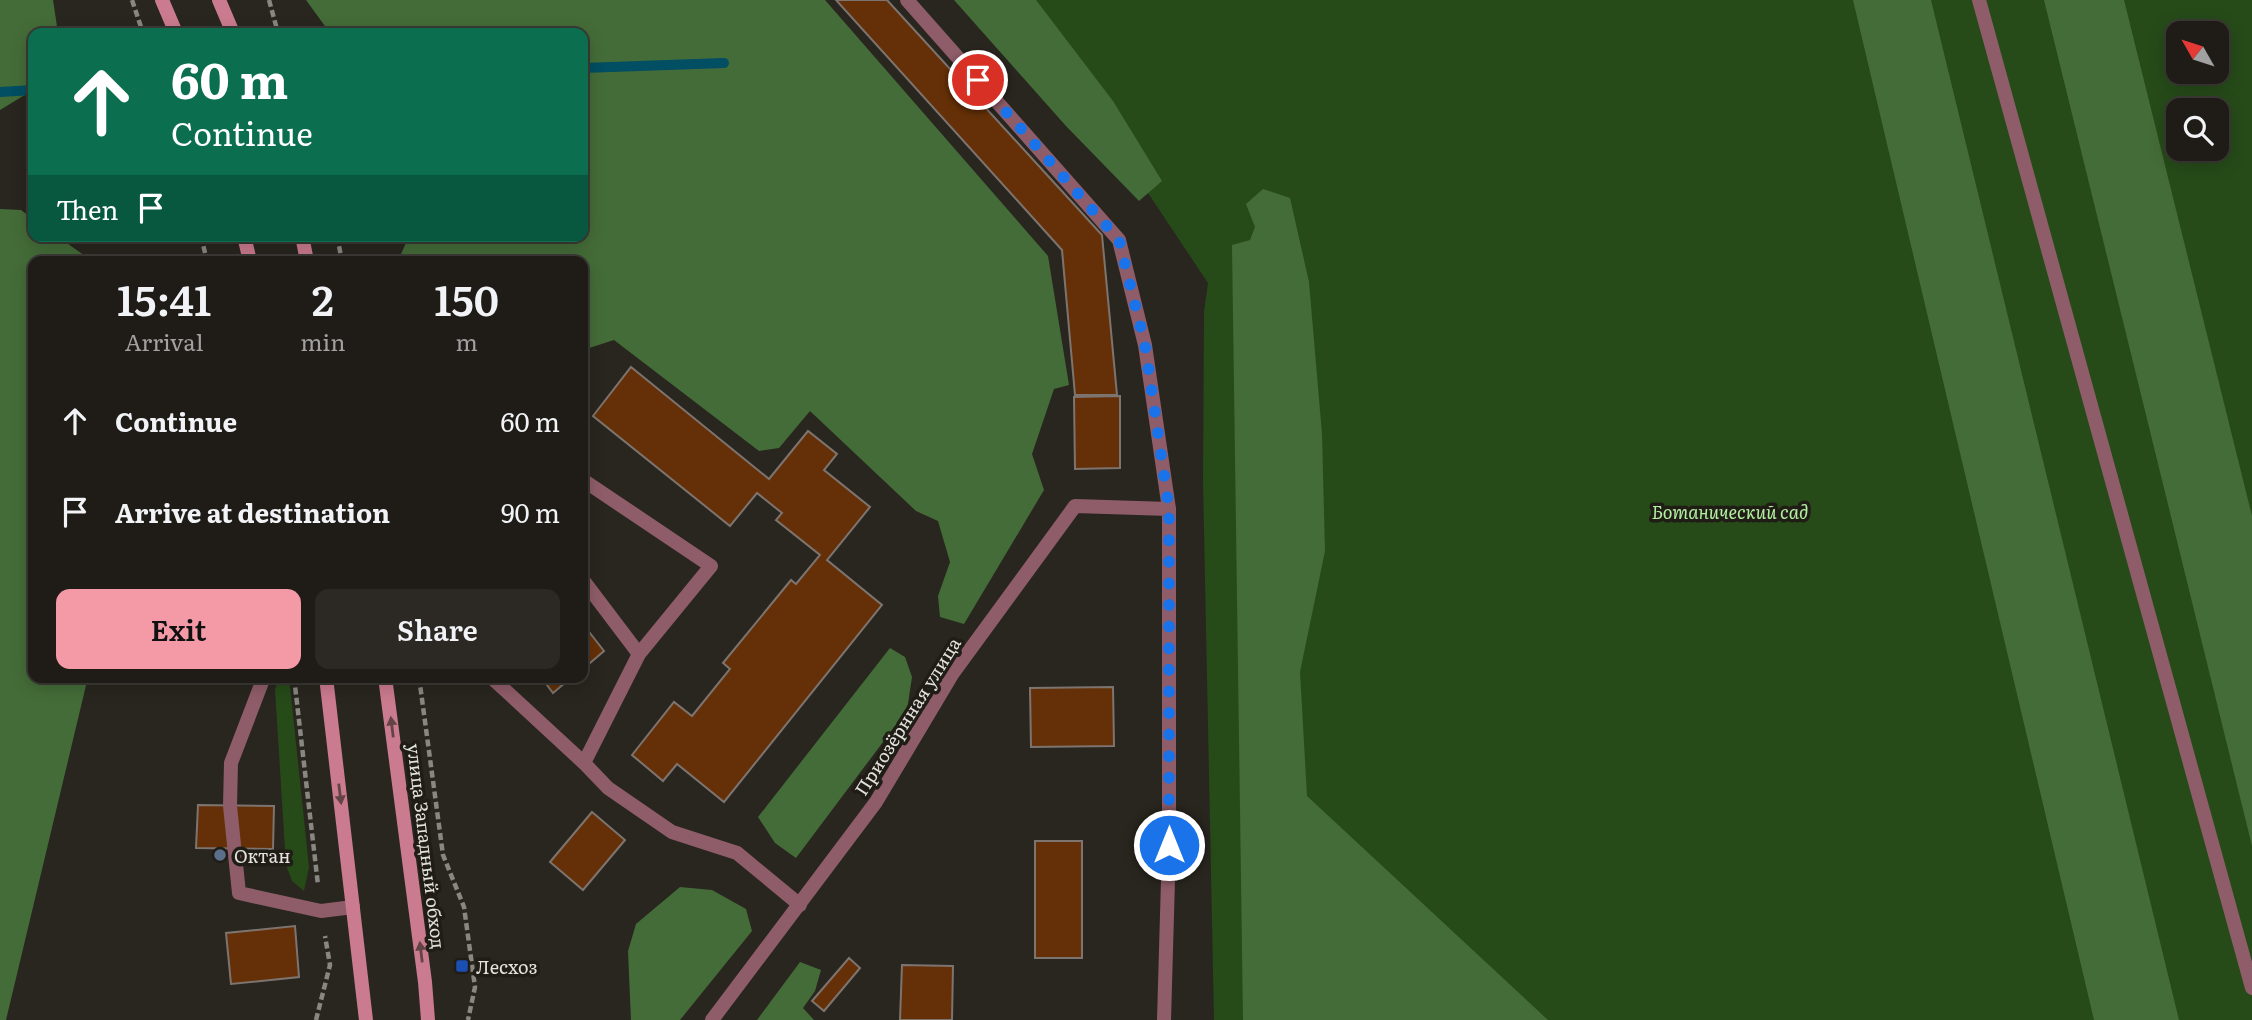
<!DOCTYPE html>
<meta charset="utf-8">
<style>
:root{--surface:#1f1c17;--page:#2c2924;--text:#f1f3f6;--muted:#a1a1a1;--line:#3c3a36;--accent:#f49aa7}
body{margin:0;font-family:Literata,serif;background:var(--page);color:var(--text);height:100vh;display:flex;flex-direction:column;font-size:26px;white-space:nowrap}
*{box-sizing:border-box;margin:0}
p{font-size:23px;color:var(--muted)}
.icon{flex:none;width:38px;height:38px;fill:none;stroke:currentColor;stroke-width:2;stroke-linecap:round;stroke-linejoin:round}
.map{position:relative;flex:1;overflow:hidden}
.details{position:absolute;left:28px;top:256px;width:560px;height:427px;display:flex;flex-direction:column;background:var(--surface);border-radius:14px;box-shadow:0 4px 18px #0003,0 0 0 2px var(--line)}
.details>*{flex:none}
.banner{position:absolute;left:28px;top:28px;width:560px;height:214px;border-radius:14px;box-shadow:0 4px 18px #0003,0 0 0 2px var(--line);background:#0b6e4f;color:#fff;overflow:hidden}
.needle{width:46px;rotate:309deg}
.controls{position:absolute;left:2166px;top:21px;display:grid;gap:14px}
.controls a{display:grid;place-items:center;width:63px;height:63px;border-radius:14px;background:var(--surface);box-shadow:0 4px 18px #0003,0 0 0 2px var(--line);font-size:35px}
.pin{position:absolute;display:grid;place-items:center;width:60px;height:60px;color:#fff;margin:-30px;border:4px solid #fff;border-radius:50%;box-shadow:0 2px 7px #0007}
.me{position:absolute;width:77px;margin:-38px;rotate:0deg;stroke-linejoin:round;filter:drop-shadow(0 0 5px #0008)}
.turn{display:flex;align-items:center;gap:24px;height:147px;padding:0 28px;font-size:32px}
.turn .icon{width:91px;height:91px;stroke-width:2.5}
.turn b{display:block;font-size:49px;line-height:60px}
.then{display:flex;align-items:center;height:66px;padding:0 28px;background:#0003;gap:14px;font-size:26px}
.eta{display:flex;justify-content:space-evenly;align-items:center;height:119px;text-align:center}
.eta b{font-size:42px;font-weight:600;line-height:49px}
.cta{display:flex;gap:14px;margin-top:auto;padding:14px 28px}
.cta a{flex:1;height:80px;border-radius:14px;background:var(--accent);color:#111;font-size:28px;font-weight:600;line-height:80px;text-align:center}
.cta a+a{background:var(--page);color:var(--text)}
ul{padding:0;list-style:none}
li{display:flex;align-items:center;gap:21px;height:91px;padding:0 28px}
li div{flex:1}
li b{display:block;font-size:26px}
li em{font-style:normal}
.map>svg:first-child{display:block}
.green{fill:#264b19;fill-rule:evenodd}
.forest{fill:#446c38}
.lines{fill:none;stroke-linecap:round;stroke-linejoin:round}
.stream{stroke:#024e62;stroke-width:10}
.building{fill:#653007;stroke:#7d746f;stroke-width:2}
.path{stroke:#898781;stroke-width:4.5;stroke-dasharray:7 3.5;stroke-linecap:butt}
.lane{stroke:#8f5d69;stroke-width:14}
.street{stroke:#8f5d69;stroke-width:14}
.secondary{stroke:#cb7b8f;stroke-width:14}
.oneway{fill:#644346}
.route{stroke:#1a73e8;stroke-width:12;stroke-dasharray:0 21.6}
.service-dot{fill:#5c6f8a;stroke:#201d16;stroke-width:2.5}
.transit-dot{fill:#1a4fb4;stroke:#201d16;stroke-width:2.5}
.labels{text-anchor:middle;dominant-baseline:central;stroke-width:7;stroke-linejoin:round;paint-order:stroke}
.park-label{font-size:18px;font-style:italic;fill:#b2efa0;stroke:#201d16}
.street-label{font-size:18px;fill:#e4e2de;stroke:#201d16}
.poi-label{font-size:18px;fill:#e4e2de;stroke:#201d16;text-anchor:start}
</style>
<div class="map">
<svg width="2252" height="1020" viewBox="0 0 2252 1020">
<rect width="100%" height="100%" fill="#29261f"/>
<!-- green -->
<path class="green" d="M 987,0 L 2252,0 L 2252,1020 L 1214,1020 L 1203,481 L 1204,312 L 1208,283 L 1148,193 ZM 2179,33 L 2217,33 L 2217,72 L 2179,72 ZM 2179,110 L 2217,110 L 2217,149 L 2179,149 Z
M 289,677 L 309,867 L 304,891 L 292,881 L 286,865 L 275,689 L 278,681 Z"/>
<!-- forest -->
<path class="forest" d="M 0,0 L 53,0 L 58,33 L 33,33 L 33,90 L 0,110 Z
M 306,0 L 825,0 L 1048,256 L 1069,385 L 1054,389 L 1032,454 L 1044,490 L 964,624 L 940,617 L 938,596 L 950,562 L 938,521 L 916,511 L 810,411 L 779,448 L 759,451 L 614,340 L 583,350 L 583,261 L 398,261 L 409,236 L 583,236 L 583,33 L 330,33 Z
M 954,0 L 1036,0 L 1113,101 L 1162,181 L 1139,201 L 1066,126 Z
M 1853,0 L 1931,0 L 2179,1020 L 2094,1020 Z
M 2044,0 L 2124,0 L 2252,516 L 2252,846 Z
M 1263,189 L 1290,198 L 1309,282 L 1322,434 L 1325,551 L 1300,672 L 1307,796 L 1548,1020 L 1243,1020 L 1232,245 L 1250,240 L 1255,227 L 1246,204 Z
M 0,209 L 21,210 L 33,219 L 33,236 L 57,236 L 92,261 L 33,261 L 33,677 L 88,677 L 6,1020 L 0,1020 Z
M 890,648 L 905,657 L 912,677 L 907,710 L 796,858 L 775,843 L 758,817 Z
M 680,887 L 712,890 L 746,909 L 752,931 L 680,1020 L 631,1020 L 628,951 L 636,924 Z
M 800,962 L 821,970 L 815,991 L 803,1008 L 814,1020 L 757,1020 Z"/>
<g class="lines">
<!-- stream -->
<path class="stream" d="M 583,68 L 724,63
M 0,92 L 33,90"/>
</g>
<!-- building -->
<path class="building" d="M 836,0 L 887,0 L 1102,235 L 1117,395 L 1075,395 L 1062,250 Z
M 631,367 L 769,479 L 808,431 L 837,454 L 824,470 L 870,507 L 827,560 L 882,605 L 724,802 L 677,764 L 663,781 L 632,755 L 674,702 L 692,716 L 730,669 L 723,663 L 791,580 L 796,584 L 820,555 L 776,520 L 782,513 L 757,493 L 730,526 L 593,416 Z
M 1120,396 L 1120,468 L 1075,469 L 1074,397 Z
M 583,624 L 604,651 L 583,669 Z
M 541,677 L 572,677 L 553,693 Z
M 1113,687 L 1114,746 L 1031,747 L 1030,688 Z
M 198,805 L 274,806 L 273,849 L 196,848 Z
M 592,812 L 625,840 L 583,890 L 550,862 Z
M 1035,841 L 1082,841 L 1082,958 L 1035,958 Z
M 295,926 L 299,977 L 231,984 L 226,933 Z
M 849,958 L 860,968 L 824,1011 L 812,1001 Z
M 902,965 L 953,966 L 952,1020 L 900,1020 Z"/>
<g class="lines">
<!-- path -->
<path class="path" d="M 132,0 L 143,33
M 269,0 L 278,33
M 201,236 L 207,261
M 337,236 L 342,261
M 294,677 L 318,885
M 419,677 L 443,855 L 464,907 L 475,987 L 468,1020
M 316,1020 L 330,965 L 325,936"/>
<!-- lane -->
<path class="lane" d="M 907,0 L 1119,240 L 1145,345 L 1169,509
M 1979,0 L 2252,988
M 583,480 L 711,566 L 639,654 L 584,763 L 608,788 L 672,832 L 737,853 L 800,905
M 583,580 L 639,654
M 264,677 L 231,763 L 230,806 L 239,893 L 321,911 L 353,907
M 491,677 L 584,763"/>
<!-- street -->
<path class="street" d="M 712,1020 L 876,802 L 953,673 L 1075,506 L 1169,509 L 1169,845 L 1164,1020"/>
<!-- secondary -->
<path class="secondary" d="M 162,0 L 176,33
M 219,0 L 233,33
M 244,236 L 250,261
M 302,236 L 307,261
M 326,677 L 366,1020
M 385,677 L 425,982 L 428,1020"/>
</g>
<!-- one-way arrows -->
<defs><path id="oneway-solid" d="M-6-.8H1V-3.2L6.5 0L1 3.2V.8H-6Z" transform="scale(1.75)"/></defs>
<g class="oneway">
<use href="#oneway-solid" transform="translate(392 727) rotate(-97)"/>
<use href="#oneway-solid" transform="translate(340 794) rotate(83)"/>
<use href="#oneway-solid" transform="translate(421 952) rotate(-97)"/>
</g>
<g class="lines">
<!-- route -->
<path class="route" d="M 978,80 L 1119,240 L 1145,345 L 1169,509 L 1169,845"/>
</g>
<!-- markers -->
<circle class="service-dot" cx="220" cy="855" r="7"/>
<rect class="transit-dot" x="455" y="959" width="14" height="14" rx="3.5"/>
<g class="labels">
<!-- park labels -->
<g class="park-label">
<text x="1730" y="511">Ботанический сад</text>
</g>
<!-- street labels -->
<g class="street-label">
<text transform="translate(907 716) rotate(-58)">Приозёрнная улица</text>
<text transform="translate(427 846) rotate(83)">улица Западный обход</text>
</g>
<!-- poi labels -->
<g class="poi-label">
<text x="234" y="855">Октан</text>
<text x="476" y="966">Лесхоз</text>
</g>
</g>
</svg>
<div class="controls">
<a><svg class="needle" viewBox="-14 -14 28 28"><path d="M0-13l5 13h-10z" fill="#e53935"/><path d="M0 13l5-13h-10z" fill="#a1a1a1"/></svg></a>
<a><svg class="icon" aria-label="search" viewBox="0 0 24 24"><circle cx="10" cy="10" r="6"/><path d="M15 15l6 6"/></svg></a>
</div>
<div class="pin" style="left:978px;top:80px;background:#d93025"><svg class="icon" aria-label="arrive" viewBox="0 0 24 24"><path d="M6 21V4h12l-3 4 3 4H6"/></svg></div>
<svg class="me" style="left:1169px;top:845px" viewBox="-20 -20 40 40"><circle r="17" fill="#1a73e8" stroke="#fff" stroke-width="3"/><path d="M0-11L8 9 0 5-8 9z" fill="#fff"/></svg>
<div class="banner">
<div class="turn"><svg class="icon" aria-label="ahead" viewBox="0 0 24 24"><path d="M12 20V5M6 11l6-6 6 6"/></svg><div><b>60 m</b>Continue</div></div>
<div class="then">Then<svg class="icon" aria-label="arrive" viewBox="0 0 24 24"><path d="M6 21V4h12l-3 4 3 4H6"/></svg></div>
</div>
<section class="details">
<div class="eta">
<div><b>15:41</b><p>Arrival</p></div>
<div><b>2</b><p>min</p></div>
<div><b>150</b><p>m</p></div>
</div>
<ul>
<li><svg class="icon" aria-label="ahead" viewBox="0 0 24 24"><path d="M12 20V5M6 11l6-6 6 6"/></svg><div><b>Continue</b></div><em>60 m</em></li>
<li><svg class="icon" aria-label="arrive" viewBox="0 0 24 24"><path d="M6 21V4h12l-3 4 3 4H6"/></svg><div><b>Arrive at destination</b></div><em>90 m</em></li>
</ul>
<div class="cta"><a>Exit</a><a>Share</a></div>
</section>
</div>
